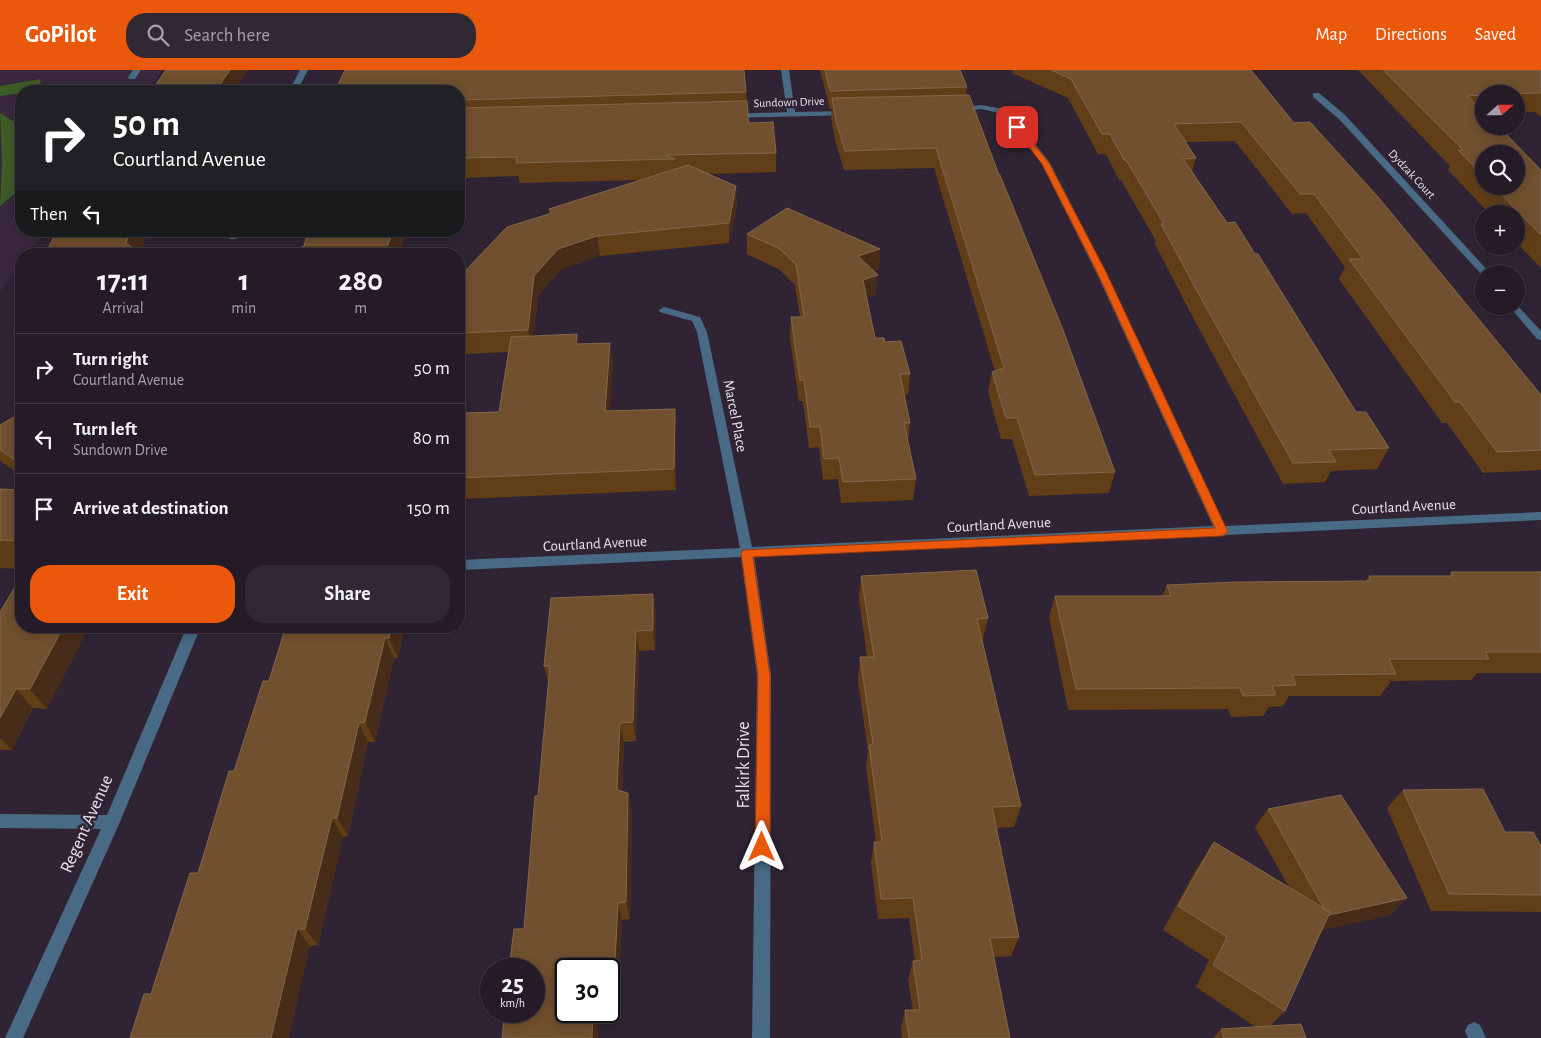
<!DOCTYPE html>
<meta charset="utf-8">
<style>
:root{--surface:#241b27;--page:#302833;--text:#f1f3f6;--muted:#a3a1a7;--line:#413944;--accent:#ea580c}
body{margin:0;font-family:"Alegreya Sans",sans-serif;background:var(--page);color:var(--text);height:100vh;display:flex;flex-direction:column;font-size:19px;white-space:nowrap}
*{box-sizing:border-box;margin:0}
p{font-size:16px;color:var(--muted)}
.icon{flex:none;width:28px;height:28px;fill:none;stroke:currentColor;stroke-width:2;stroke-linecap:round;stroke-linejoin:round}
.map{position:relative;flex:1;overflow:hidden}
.sheet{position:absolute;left:15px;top:178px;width:450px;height:385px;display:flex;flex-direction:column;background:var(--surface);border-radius:20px;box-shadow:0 2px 12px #0003,0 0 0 1px var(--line)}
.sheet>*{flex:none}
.top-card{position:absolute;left:15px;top:15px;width:450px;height:152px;border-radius:20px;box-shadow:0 2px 12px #0003,0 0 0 1px var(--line);background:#202124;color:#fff;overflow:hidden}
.needle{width:32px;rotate:69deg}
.buttons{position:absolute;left:1475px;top:15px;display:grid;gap:10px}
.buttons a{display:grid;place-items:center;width:50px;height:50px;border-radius:50%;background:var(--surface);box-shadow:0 2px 12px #0003,0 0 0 1px var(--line);font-size:25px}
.speed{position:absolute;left:480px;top:888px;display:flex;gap:10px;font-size:25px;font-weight:700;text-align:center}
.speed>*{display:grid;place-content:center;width:65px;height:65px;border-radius:50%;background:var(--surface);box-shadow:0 2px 12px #0003,0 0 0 1px var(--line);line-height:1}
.speed small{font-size:12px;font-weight:400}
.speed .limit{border:2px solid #111;border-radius:8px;background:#fff;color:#111}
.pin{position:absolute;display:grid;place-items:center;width:42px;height:42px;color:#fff;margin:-21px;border-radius:10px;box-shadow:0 2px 8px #0006}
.me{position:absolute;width:55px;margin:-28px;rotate:0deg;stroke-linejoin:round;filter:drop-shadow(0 0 4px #0008)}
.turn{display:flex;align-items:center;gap:18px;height:105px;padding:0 15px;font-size:22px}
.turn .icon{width:65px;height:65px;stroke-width:2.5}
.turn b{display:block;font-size:35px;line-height:42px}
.then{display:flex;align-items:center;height:48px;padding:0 15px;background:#0003;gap:10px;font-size:19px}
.eta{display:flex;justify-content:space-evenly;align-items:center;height:85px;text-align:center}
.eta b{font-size:30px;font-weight:600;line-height:35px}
.cta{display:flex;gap:10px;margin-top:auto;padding:10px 15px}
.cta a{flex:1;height:58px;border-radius:20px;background:var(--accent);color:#fff;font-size:20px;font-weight:600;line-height:58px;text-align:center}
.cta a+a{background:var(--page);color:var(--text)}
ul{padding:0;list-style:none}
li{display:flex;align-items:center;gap:15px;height:70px;padding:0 15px;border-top:1px solid var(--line)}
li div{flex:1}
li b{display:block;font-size:19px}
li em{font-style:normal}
header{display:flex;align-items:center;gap:30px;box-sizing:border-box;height:70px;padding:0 25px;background:var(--accent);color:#fff}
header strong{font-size:24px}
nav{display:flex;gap:28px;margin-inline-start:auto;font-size:18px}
.search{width:350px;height:45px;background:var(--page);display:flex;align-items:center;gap:12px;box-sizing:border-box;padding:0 18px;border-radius:20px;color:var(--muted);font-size:19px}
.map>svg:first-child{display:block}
.built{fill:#39283e}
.green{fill:#3d5c26}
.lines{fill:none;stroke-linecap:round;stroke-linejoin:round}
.service{fill:#486a84;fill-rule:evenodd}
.minor{fill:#486a84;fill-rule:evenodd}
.wall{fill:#613e17;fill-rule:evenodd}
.shaded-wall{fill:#472c19}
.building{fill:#70502e;stroke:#83674c}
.route{fill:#ea580c;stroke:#983908}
.labels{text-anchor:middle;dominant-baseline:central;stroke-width:5;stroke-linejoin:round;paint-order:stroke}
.far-street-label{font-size:12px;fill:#eae2ed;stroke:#302434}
.street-label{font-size:15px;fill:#eae2ed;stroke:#302434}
.near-street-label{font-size:18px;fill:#eae2ed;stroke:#302434}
</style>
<header>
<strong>GoPilot</strong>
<div class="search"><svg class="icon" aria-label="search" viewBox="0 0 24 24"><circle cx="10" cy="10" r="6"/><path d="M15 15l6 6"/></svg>Search here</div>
<nav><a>Map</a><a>Directions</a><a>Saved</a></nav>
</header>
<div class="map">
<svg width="1541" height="968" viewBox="0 0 1541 968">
<rect width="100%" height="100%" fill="#302434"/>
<!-- built -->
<path class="built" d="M 0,0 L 162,0 L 147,21 L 21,21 L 21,161 L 44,161 L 28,184 L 21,184 L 21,193 L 0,222 Z"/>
<!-- green -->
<path class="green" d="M 41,9 L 39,20 L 21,21 L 21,23 L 0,26 L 0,16 Z
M 0,43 L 21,56 L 21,118 L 0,136 L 2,93 Z"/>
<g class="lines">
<!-- service -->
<path class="service" d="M 133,0 L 141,0 L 135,9 L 129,9 L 128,7 Z"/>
<!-- minor -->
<path class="minor" d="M 300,0 L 308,0 L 297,21 L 289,21 Z
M 781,0 L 789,0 L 795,42 L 848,41 L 852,43 L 848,45 L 728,48 L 727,46 L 731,44 L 787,42 Z
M 1313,23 L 1319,23 L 1345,45 L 1491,204 L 1484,204 L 1483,206 L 1339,49 L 1313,27 Z
M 981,35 L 1009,40 L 1050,93 L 1106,202 L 1225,456 L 1541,442 L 1541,450 L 1227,465 L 1222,466 L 1218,465 L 754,486 L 771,605 L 770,968 L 752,968 L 757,605 L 741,487 L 459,500 L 459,490 L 740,478 L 697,262 L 692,251 L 660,242 L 659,240 L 664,237 L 700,247 L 707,262 L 752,477 L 1213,456 L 1096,202 L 1042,94 L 1003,44 L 981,39 L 958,42 L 954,40 L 958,38 Z
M 224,161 L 233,161 L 238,167 L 236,169 L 230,169 Z
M 1516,234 L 1541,261 L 1541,270 L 1537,269 L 1509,236 L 1516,236 Z
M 187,556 L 201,556 L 120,752 L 23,968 L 5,968 L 101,759 L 0,758 L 0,744 L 107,745 Z
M 1474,952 L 1480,955 L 1486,968 L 1468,968 L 1465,961 L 1468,955 Z"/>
</g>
<!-- wall -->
<path class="wall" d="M 820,0 L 960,0 L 967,17 L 966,25 L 999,105 L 1115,402 L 1109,423 L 1029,426 L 1012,369 L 1001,369 L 988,322 L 992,302 L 995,301 L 934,98 L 844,100 L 835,70 L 831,47 L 832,39 L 830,39 Z
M 1013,0 L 1251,0 L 1294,53 L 1541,325 L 1541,400 L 1483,403 L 1447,353 L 1442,353 L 1339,209 L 1345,197 L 1306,143 L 1292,144 L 1235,71 L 1186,72 L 1196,88 L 1192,101 L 1356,342 L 1389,378 L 1377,399 L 1331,401 L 1325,412 L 1283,414 L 1190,242 L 1155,174 L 1156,171 L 1121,110 L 1119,110 L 1106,84 L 1098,84 L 1068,28 L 1012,3 Z
M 1358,0 L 1541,0 L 1541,47 L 1535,42 L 1516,42 L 1516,24 L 1484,24 L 1484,56 L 1541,100 L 1541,198 L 1516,172 L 1516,144 L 1490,144 L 1448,100 L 1450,96 ZM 1484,84 L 1516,116 L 1484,116 Z
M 459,21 L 746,22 L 749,53 L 776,83 L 776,102 L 708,104 L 737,136 L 729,173 L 600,186 L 561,199 L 538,226 L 533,266 L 577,264 L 579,274 L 610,273 L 613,294 L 609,341 L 675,339 L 676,360 L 676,420 L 459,429 L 459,343 L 499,342 L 508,282 L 465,284 L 460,263 L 461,258 L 459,250 L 459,241 L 549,144 L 549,139 L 641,110 L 520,113 L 518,106 L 459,108 Z
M 309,161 L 407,161 L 398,184 L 288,184 L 304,176 L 304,175 Z
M 747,164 L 880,179 L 879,199 L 874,201 L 876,225 L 866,228 L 875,268 L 885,272 L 910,304 L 908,324 L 904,325 L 910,353 L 908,371 L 916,409 L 913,430 L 841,433 L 838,409 L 823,410 L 819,377 L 809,378 L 803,331 L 799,331 L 790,268 L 791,247 L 800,247 L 795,215 L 780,200 L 747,184 Z
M 21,343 L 21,405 L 0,391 L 0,355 Z
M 0,419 L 21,420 L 21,499 L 0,498 Z
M 1541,501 L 1541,603 L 1477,603 L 1471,610 L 1391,611 L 1380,626 L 1289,626 L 1283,636 L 1269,637 L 1263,646 L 1231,647 L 1228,639 L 1068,640 L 1049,547 L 1055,526 L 1162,526 L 1167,515 L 1366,511 L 1369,506 L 1449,506 L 1451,502 L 1540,502 Z
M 861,506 L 988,548 L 982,572 L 1021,736 L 1014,757 L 997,758 L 1019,867 L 1011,886 L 994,887 L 1010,968 L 902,968 L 901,958 L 905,940 L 913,940 L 908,910 L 913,891 L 915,891 L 909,848 L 878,849 L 871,793 L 874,772 L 876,772 L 866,697 L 868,682 L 858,611 L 860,587 L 867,587 L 859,530 Z
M 653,524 L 656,544 L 655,580 L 639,581 L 636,671 L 624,672 L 622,721 L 632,741 L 630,849 L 622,850 L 618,926 L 609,926 L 609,899 L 566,899 L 524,859 L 538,726 L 549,614 L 544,596 Z
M 0,542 L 47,639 L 33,638 L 12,680 L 0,680 Z
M 405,556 L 398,588 L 394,588 L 375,672 L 368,672 L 348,766 L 343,767 L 318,875 L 310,876 L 151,924 L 198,803 L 234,701 L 269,611 Z
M 1403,720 L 1541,776 L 1541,842 L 1431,841 L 1387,738 Z
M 1268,739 L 1407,828 L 1390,845 L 1322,860 L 1285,941 L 1270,956 L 1306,968 L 1213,968 L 1221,959 L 1256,957 L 1196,917 L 1209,890 L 1163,860 L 1197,798 L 1214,772 L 1289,817 L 1255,757 Z"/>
<!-- shaded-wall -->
<path class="shaded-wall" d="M 230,0 L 248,0 L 234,21 L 218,21 L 217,19 Z
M 736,116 L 737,136 L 729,173 L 729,153 Z
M 131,161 L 149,161 L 140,184 L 126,173 Z
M 393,161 L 407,161 L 398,184 L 390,184 L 388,175 Z
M 597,166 L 600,186 L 561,199 L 538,226 L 532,281 L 528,260 L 534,206 L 558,179 Z
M 880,179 L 879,199 L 856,207 L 858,186 Z
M 878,205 L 876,225 L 861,230 L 863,210 Z
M 577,264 L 581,285 L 576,274 Z
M 610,273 L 613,294 L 608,362 L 605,341 Z
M 675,339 L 676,360 L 676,420 L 674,399 Z
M 653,524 L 656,544 L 655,580 L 653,560 Z
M 64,556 L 90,556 L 47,639 L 30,619 Z
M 392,556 L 405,556 L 398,588 L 389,568 Z
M 636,561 L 639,581 L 636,671 L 633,652 Z
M 385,568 L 394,588 L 375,672 L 365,652 Z
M 16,619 L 33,638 L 12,680 L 0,668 L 0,648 Z
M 359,653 L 368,672 L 348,766 L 337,748 Z
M 620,653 L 624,672 L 621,738 L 617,720 Z
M 628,723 L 632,741 L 630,849 L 626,832 Z
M 332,748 L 343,767 L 318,875 L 305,859 Z
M 1407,828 L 1390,845 L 1313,862 L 1328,845 Z
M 618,833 L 622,850 L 618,926 L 614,911 Z
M 297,859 L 310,876 L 289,968 L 271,968 Z
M 593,941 L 599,941 L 598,968 L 592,968 Z"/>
<!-- building -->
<path class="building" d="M 166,0 L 230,0 L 217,19 L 219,19 L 218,21 L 151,21 Z
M 345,0 L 744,0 L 746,22 L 459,30 L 459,21 L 335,21 Z
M 825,0 L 960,0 L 967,17 L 830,21 Z
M 1051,0 L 1251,0 L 1294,53 L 1310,52 L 1379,128 L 1541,325 L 1541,380 L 1497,382 L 1460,332 L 1455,332 L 1349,189 L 1363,189 L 1314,124 L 1300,124 L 1241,52 L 1174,54 L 1196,88 L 1183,89 L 1227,153 L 1235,152 L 1255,184 L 1258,184 L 1356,342 L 1366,342 L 1389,378 L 1329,380 L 1336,392 L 1293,393 L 1197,221 L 1161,154 L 1164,154 L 1126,90 L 1124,90 L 1110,64 L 1102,64 L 1071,9 Z
M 1383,0 L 1541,0 L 1541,23 L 1484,24 L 1484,25 L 1467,26 L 1484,42 L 1484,56 L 1498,56 L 1541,100 L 1541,165 L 1493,116 L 1516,116 L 1516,84 L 1484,84 L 1484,107 L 1458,80 L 1463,80 Z
M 969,25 L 999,105 L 1000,105 L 1063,260 L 1115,402 L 1035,405 L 1017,348 L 1006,348 L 992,302 L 1004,298 L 936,78 L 845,81 L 836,51 L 832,28 Z
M 747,31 L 749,53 L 773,52 L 776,83 L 666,85 L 675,89 L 516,93 L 517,87 L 459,88 L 459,38 Z
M 688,95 L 736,116 L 729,153 L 597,166 L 558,179 L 534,206 L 528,260 L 460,263 L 463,246 L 459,246 L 459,241 L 467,199 L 507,157 L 552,143 L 549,139 Z
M 787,138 L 880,179 L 858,186 L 878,205 L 863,210 L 875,268 L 884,268 L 885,272 L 901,271 L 910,304 L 900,304 L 910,353 L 904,353 L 916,409 L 843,412 L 839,388 L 824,389 L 820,357 L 810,357 L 804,310 L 800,310 L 791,247 L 804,247 L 796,195 L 780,179 L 747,164 Z
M 57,161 L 131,161 L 126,173 L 141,184 L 45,184 Z
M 309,161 L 393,161 L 388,175 L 304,175 Z
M 304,176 L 315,184 L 288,184 Z
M 577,264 L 576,274 L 610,273 L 605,341 L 675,339 L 674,399 L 459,408 L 459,343 L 499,342 L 511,267 Z
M 21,343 L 21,394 L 0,380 L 0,355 Z
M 0,419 L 21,420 L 21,471 L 0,470 Z
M 976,500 L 988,548 L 977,549 L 1021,736 L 992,737 L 1019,867 L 990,868 L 1010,968 L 909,968 L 905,940 L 920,940 L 913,891 L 922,890 L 913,828 L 881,829 L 874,772 L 882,772 L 869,675 L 873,674 L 860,587 L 874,587 L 861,506 Z
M 1451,502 L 1541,502 L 1541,582 L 1485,582 L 1489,589 L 1389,589 L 1396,604 L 1292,605 L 1296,615 L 1272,616 L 1276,625 L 1243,626 L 1240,618 L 1076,619 L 1055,526 L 1171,526 L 1167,515 L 1236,512 L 1371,511 L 1369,506 L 1453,506 Z
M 21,507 L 21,556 L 64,556 L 30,619 L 16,619 L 0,648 L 0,542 Z
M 653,524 L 653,560 L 636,561 L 633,652 L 620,653 L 617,720 L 628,723 L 626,832 L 618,833 L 614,911 L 609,911 L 609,899 L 566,899 L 566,941 L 593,941 L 592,968 L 502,968 L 505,941 L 534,941 L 534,899 L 509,899 L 514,859 L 524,859 L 535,726 L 538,726 L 550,596 L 544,596 L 551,528 Z
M 286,556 L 392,556 L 389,568 L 385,568 L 365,652 L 359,653 L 337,748 L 332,748 L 305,859 L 297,859 L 271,968 L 130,968 L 144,924 L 151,924 L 190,803 L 198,803 L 229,701 L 234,701 L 263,611 L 269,611 Z
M 1483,719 L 1505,762 L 1533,762 L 1541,776 L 1541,825 L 1449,824 L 1403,720 Z
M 1341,725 L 1407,828 L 1329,845 L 1330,842 L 1325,840 L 1268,739 Z
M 1214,772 L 1330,842 L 1285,941 L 1213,895 L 1227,867 L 1178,836 Z
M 1301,954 L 1306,968 L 1224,968 L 1221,959 Z"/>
<!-- route -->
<path class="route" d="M 1014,55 L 1019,55 L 1049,93 L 1106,202 L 1228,462 L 1222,466 L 753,487 L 770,605 L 770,777 L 768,781 L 762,783 L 757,781 L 755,777 L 758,605 L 741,483 L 743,480 L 1215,458 L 1097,202 L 1042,94 L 1014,58 Z"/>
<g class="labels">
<!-- far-street labels -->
<g class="far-street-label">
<text transform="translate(789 32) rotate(-2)">Sundown Drive</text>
<text transform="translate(1412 104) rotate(47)">Dydzak Court</text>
</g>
<!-- street labels -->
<g class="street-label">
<text transform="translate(735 346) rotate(79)">Marcel Place</text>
<text transform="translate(1404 437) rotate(-3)">Courtland Avenue</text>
<text transform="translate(999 455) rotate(-3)">Courtland Avenue</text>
<text transform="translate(595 474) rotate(-3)">Courtland Avenue</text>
</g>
<!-- near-street labels -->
<g class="near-street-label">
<text transform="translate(744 695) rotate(-90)">Falkirk Drive</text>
<text transform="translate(87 754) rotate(-66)">Regent Avenue</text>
</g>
</g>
</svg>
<div class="buttons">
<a><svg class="needle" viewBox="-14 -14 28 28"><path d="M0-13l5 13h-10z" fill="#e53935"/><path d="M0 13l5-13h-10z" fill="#a3a1a7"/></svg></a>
<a><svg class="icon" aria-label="search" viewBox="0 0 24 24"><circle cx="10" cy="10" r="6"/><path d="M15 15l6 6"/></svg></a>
<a>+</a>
<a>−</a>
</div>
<div class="speed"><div>25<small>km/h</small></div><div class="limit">30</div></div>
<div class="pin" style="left:1017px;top:57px;background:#d93025"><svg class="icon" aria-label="arrive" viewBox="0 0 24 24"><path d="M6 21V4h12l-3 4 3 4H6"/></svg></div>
<svg class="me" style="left:762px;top:777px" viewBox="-20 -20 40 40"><path d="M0-17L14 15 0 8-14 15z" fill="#ea580c" stroke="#fff" stroke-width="4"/></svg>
<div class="top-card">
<div class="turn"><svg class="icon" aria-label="right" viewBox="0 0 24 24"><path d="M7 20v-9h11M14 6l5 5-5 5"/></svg><div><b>50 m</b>Courtland Avenue</div></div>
<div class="then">Then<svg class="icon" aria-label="left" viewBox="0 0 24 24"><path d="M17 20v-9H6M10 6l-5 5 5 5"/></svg></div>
</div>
<section class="sheet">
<div class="eta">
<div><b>17:11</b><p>Arrival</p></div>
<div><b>1</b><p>min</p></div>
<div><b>280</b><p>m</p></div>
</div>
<ul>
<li><svg class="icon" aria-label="right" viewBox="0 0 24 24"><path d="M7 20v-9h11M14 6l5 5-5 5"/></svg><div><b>Turn right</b><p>Courtland Avenue</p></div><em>50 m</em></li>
<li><svg class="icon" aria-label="left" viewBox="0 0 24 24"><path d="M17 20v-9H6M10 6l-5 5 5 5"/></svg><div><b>Turn left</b><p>Sundown Drive</p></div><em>80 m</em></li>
<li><svg class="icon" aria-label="arrive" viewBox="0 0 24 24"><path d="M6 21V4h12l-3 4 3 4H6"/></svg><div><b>Arrive at destination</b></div><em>150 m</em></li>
</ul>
<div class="cta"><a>Exit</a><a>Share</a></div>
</section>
</div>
